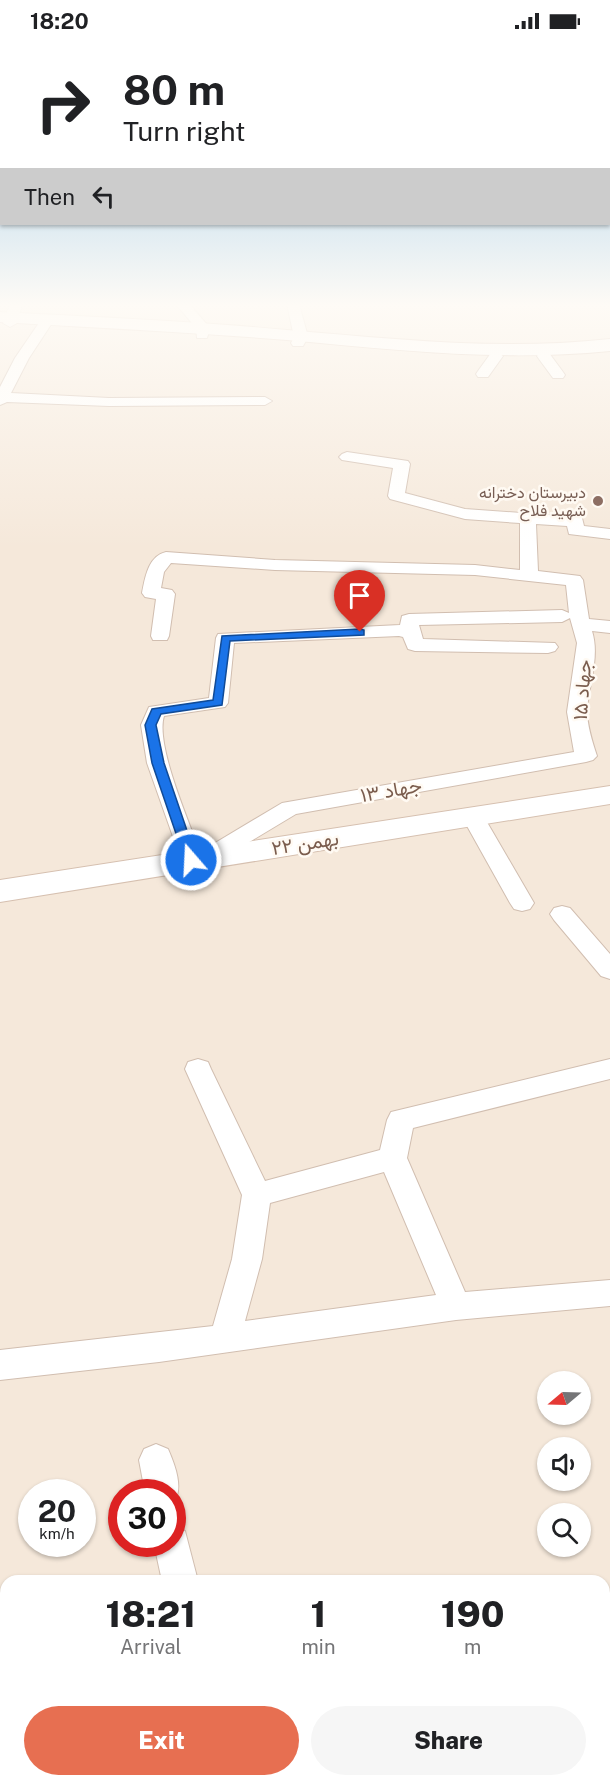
<!DOCTYPE html>
<meta charset="utf-8">
<style>
:root{--surface:#fff;--page:#f6f6f6;--text:#202124;--muted:#757577;--accent:#e76f51}
body{margin:0;font-family:"Public Sans",Vazirmatn,sans-serif;background:var(--page);color:var(--text);height:100vh;display:flex;flex-direction:column;font-size:22px;white-space:nowrap}
*{box-sizing:border-box;margin:0}
p{font-size:20px;color:var(--muted)}
.icon{flex:none;width:33px;height:33px;fill:none;stroke:currentColor;stroke-width:2;stroke-linecap:round;stroke-linejoin:round}
.map{position:relative;flex:1;overflow:hidden}
.details{position:absolute;left:0px;top:1533px;width:610px;height:212px;display:flex;flex-direction:column;background:var(--surface);border-radius:18px 18px 0 0;box-shadow:0 2px 4px #0004}
.details>*{flex:none}
.banner{position:absolute;left:0px;top:0px;width:610px;height:183px;box-shadow:0 2px 4px #0004;background:#fff;color:var(--text);overflow:hidden}
.needle{width:39px;rotate:251deg}
.tools{position:absolute;left:537px;top:1329px;display:grid;gap:12px}
.tools a{display:grid;place-items:center;width:54px;height:54px;border-radius:50%;background:var(--surface);box-shadow:0 2px 4px #0004;font-size:30px}
.speed{position:absolute;left:18px;top:1437px;display:flex;gap:12px;font-size:30px;font-weight:700;text-align:center}
.speed>*{display:grid;place-content:center;width:78px;height:78px;border-radius:50%;background:var(--surface);box-shadow:0 2px 4px #0004;line-height:1}
.speed small{font-size:15px;font-weight:400}
.speed .limit{border:9px solid #d22;background:#fff;color:#111}
.pin{position:absolute;display:grid;place-items:center;width:51px;height:51px;color:#fff;margin:-62px -26px;border-radius:50% 50% 50% 0;rotate:-45deg;box-shadow:0 0 6px #0007}
.pin .icon{rotate:45deg}
.me{position:absolute;width:66px;margin:-33px;rotate:341deg;stroke-linejoin:round;filter:drop-shadow(0 0 4px #0008)}
.turn{display:flex;align-items:center;gap:21px;height:126px;padding:0 24px;font-size:27px}
.turn .icon{width:78px;height:78px;stroke-width:2.5}
.turn b{display:block;font-size:42px;line-height:51px}
.then{display:flex;align-items:center;height:57px;padding:0 24px;background:#0003;gap:12px;font-size:22px}
.eta{display:flex;justify-content:space-evenly;align-items:center;height:102px;text-align:center}
.eta b{font-size:36px;font-weight:800;line-height:42px}
.action{display:flex;gap:12px;margin-top:auto;padding:12px 24px}
.action a{flex:1;height:69px;border-radius:36px;background:var(--accent);color:#fff;font-size:24px;font-weight:800;line-height:69px;text-align:center}
.action a+a{background:var(--page);color:var(--text)}
.status{display:flex;justify-content:space-between;align-items:center;height:42px;padding:0 30px;background:var(--surface);direction:ltr}
.status svg{height:16px;fill:currentColor}
.map>svg:first-child{display:block}
.residential{fill:#f5e8da;fill-rule:evenodd}
.lines{fill:none;stroke-linecap:round;stroke-linejoin:round}
.minor-casing{stroke:#d1beb0;stroke-width:2}
.secondary-casing{stroke:#d6c0b0;stroke-width:2}
.minor{fill:#fff;fill-rule:evenodd}
.secondary{fill:#fff;fill-rule:evenodd}
.route{fill:#1a73e8;stroke:#114b97;stroke-width:1.5}
.education-dot{fill:#8d6e63;stroke:#fffaf3;stroke-width:2}
.labels{text-anchor:middle;dominant-baseline:central;stroke-width:5;stroke-linejoin:round;paint-order:stroke}
.far-education-label{font-size:16px;fill:#785e54;stroke:#fffaf3;text-anchor:end}
.street-label{font-size:20px;fill:#7a5c4d;stroke:#fffaf3}
</style>
<div class="status"><b>18:20</b><svg viewBox="0 0 49 12"><path d="M0 12V9h3v3zM5 12V6h3v6zM10 12V3h3v9zM15 12V0h3v12zM26 1h20v11H26zM47 4h2v5h-2z"/></svg></div>
<div class="map">
<svg width="610" height="1744" viewBox="0 0 610 1744">
<rect width="100%" height="100%" fill="#fdf6ec"/>
<!-- residential -->
<path class="residential" d="M 0,262 L 610,262 L 610,1744 L 0,1744 ZM 548,1340 L 580,1340 L 580,1372 L 548,1372 ZM 548,1406 L 580,1406 L 580,1438 L 548,1438 ZM 32,1450 L 82,1450 L 82,1502 L 32,1502 ZM 122,1450 L 172,1450 L 172,1502 L 122,1502 ZM 548,1472 L 580,1472 L 580,1504 L 548,1504 ZM 6,1539 L 604,1539 L 604,1738 L 6,1738 Z"/>
<g class="lines">
<!-- minor casing -->
<g class="minor-casing">
<path id="minor" d="M 10,262 L 22,262 L 17,281 L 10,285 L 3,281 Z
M 176,262 L 189,262 L 210,286 L 207,296 L 197,296 L 196,286 Z
M 287,262 L 299,262 L 308,295 L 303,304 L 293,304 L 291,301 L 294,295 Z
M 48,274 L 54,278 L 29,316 L 11,351 L 109,356 L 265,355 L 272,359 L 265,363 L 109,364 L 7,360 L 0,363 L 0,345 L 15,316 L 43,275 Z
M 496,310 L 503,314 L 488,335 L 478,335 L 476,332 L 478,329 L 491,311 Z
M 544,310 L 549,311 L 563,330 L 565,333 L 563,336 L 553,336 L 539,317 L 537,314 L 539,311 Z
M 347,410 L 408,419 L 410,422 L 405,451 L 465,467 L 576,475 L 582,476 L 584,484 L 610,487 L 610,497 L 569,492 L 567,484 L 536,482 L 538,529 L 580,534 L 583,538 L 589,577 L 610,579 L 610,591 L 592,589 C 600,614 589,642 587,668 C 587,683 592,699 597,714 L 593,718 L 586,720 L 296,772 L 216,820 L 208,822 L 201,820 L 191,825 L 183,823 L 147,721 L 141,683 L 149,665 L 209,656 L 216,596 L 218,592 L 400,583 L 402,574 L 409,572 L 562,568 L 569,571 L 566,543 L 475,533 L 275,528 L 171,521 L 164,530 L 161,546 L 172,548 L 175,552 L 169,594 L 167,598 L 153,598 L 151,594 L 156,557 L 145,555 L 142,551 C 145,536 148,514 166,510 L 275,518 L 475,523 L 520,528 L 520,481 L 465,477 L 390,457 L 388,454 L 393,426 L 342,418 L 339,415 L 342,412 ZM 570,576 L 577,601 L 567,670 L 574,710 L 282,761 L 200,810 C 189,780 155,702 164,674 L 225,665 L 228,661 L 234,601 L 399,594 L 403,595 L 408,607 L 415,609 L 548,611 L 555,609 L 558,605 L 555,601 L 423,597 L 419,583 L 562,580 Z
M 473,768 L 481,770 L 484,775 L 534,861 L 530,867 L 522,869 L 514,867 L 510,861 L 462,775 L 465,770 Z
M 562,864 L 570,866 L 610,912 L 610,937 L 601,934 L 554,878 L 550,872 L 554,866 Z
M 198,1017 L 208,1020 L 211,1027 L 265,1139 L 380,1108 L 387,1078 L 391,1070 L 610,1017 L 610,1037 L 413,1086 L 407,1116 L 465,1250 L 610,1238 L 610,1264 L 456,1278 L 159,1320 L 0,1338 L 0,1308 L 213,1284 L 232,1217 L 242,1153 L 185,1027 L 188,1020 ZM 384,1130 L 436,1253 L 245,1279 L 262,1217 L 270,1161 Z
M 156,1402 L 168,1407 C 175,1423 185,1448 172,1463 L 172,1450 L 145,1450 L 139,1418 L 144,1407 Z
M 172,1484 L 185,1489 L 198,1539 L 162,1539 L 154,1502 L 172,1502 Z
M 610,1571 L 610,1609 L 604,1610 L 604,1572 Z"/>
</g>
<!-- secondary casing -->
<g class="secondary-casing">
<path id="secondary" d="M 0,270 C 96,275 191,279 287,288 C 395,297 501,309 610,297 L 610,309 C 501,320 395,308 287,298 C 191,290 96,286 0,280 Z
M 610,744 L 610,762 L 0,860 L 0,838 Z"/>
</g>
<!-- minor -->
<use href="#minor" class="minor"/>
<!-- secondary -->
<use href="#secondary" class="secondary"/>
</g>
<!-- sky -->
<linearGradient id="sky" x2="0" y2="1"><stop stop-color="#97c7e8"/><stop offset="0.52" stop-color="#fefbf6"/><stop offset="1" stop-color="#fefbf6" stop-opacity="0"/></linearGradient>
<rect width="610" height="506" fill="url(#sky)"/>
<!-- route -->
<path class="route" d="M 360,587 L 364,588 L 364,593 L 230,599 L 222,663 L 161,672 L 156,683 L 164,721 L 197,818 L 195,821 L 186,821 L 152,721 L 145,683 L 152,667 L 213,658 L 222,594 Z"/>
<!-- markers -->
<circle class="education-dot" cx="598" cy="459" r="6"/>
<g class="labels">
<!-- far-education labels -->
<g class="far-education-label">
<text x="586" y="450">دبیرستان دخترانه<tspan x="586" dy="18">شهید فلاح</tspan></text>
</g>
<!-- street labels -->
<g class="street-label">
<text transform="translate(582 648) rotate(-86)">جهاد ۱۵</text>
<text transform="translate(391 748) rotate(-10)">جهاد ۱۳</text>
<text transform="translate(305 801) rotate(-9)">۲۲ بهمن</text>
</g>
</g>
</svg>
<div class="tools">
<a><svg class="needle" viewBox="-14 -14 28 28"><path d="M0-13l5 13h-10z" fill="#e53935"/><path d="M0 13l5-13h-10z" fill="#757577"/></svg></a>
<a><svg class="icon" aria-label="sound" viewBox="0 0 24 24"><path d="M4 9h4l5-4v14l-5-4H4zM17 9q2 3 0 6"/></svg></a>
<a><svg class="icon" aria-label="search" viewBox="0 0 24 24"><circle cx="10" cy="10" r="6"/><path d="M15 15l6 6"/></svg></a>
</div>
<div class="speed"><div>20<small>km/h</small></div><div class="limit">30</div></div>
<div class="pin" style="left:360px;top:590px;background:#d93025"><svg class="icon" aria-label="arrive" viewBox="0 0 24 24"><path d="M6 21V4h12l-3 4 3 4H6"/></svg></div>
<svg class="me" style="left:191px;top:818px" viewBox="-20 -20 40 40"><circle r="17" fill="#1a73e8" stroke="#fff" stroke-width="3"/><path d="M0-11L8 9 0 5-8 9z" fill="#fff"/></svg>
<div class="banner">
<div class="turn"><svg class="icon" aria-label="right" viewBox="0 0 24 24"><path d="M7 20v-9h11M14 6l5 5-5 5"/></svg><div><b>80 m</b>Turn right</div></div>
<div class="then">Then<svg class="icon" aria-label="left" viewBox="0 0 24 24"><path d="M17 20v-9H6M10 6l-5 5 5 5"/></svg></div>
</div>
<section class="details">
<div class="eta">
<div><b>18:21</b><p>Arrival</p></div>
<div><b>1</b><p>min</p></div>
<div><b>190</b><p>m</p></div>
</div>
<div class="action"><a>Exit</a><a>Share</a></div>
</section>
</div>
